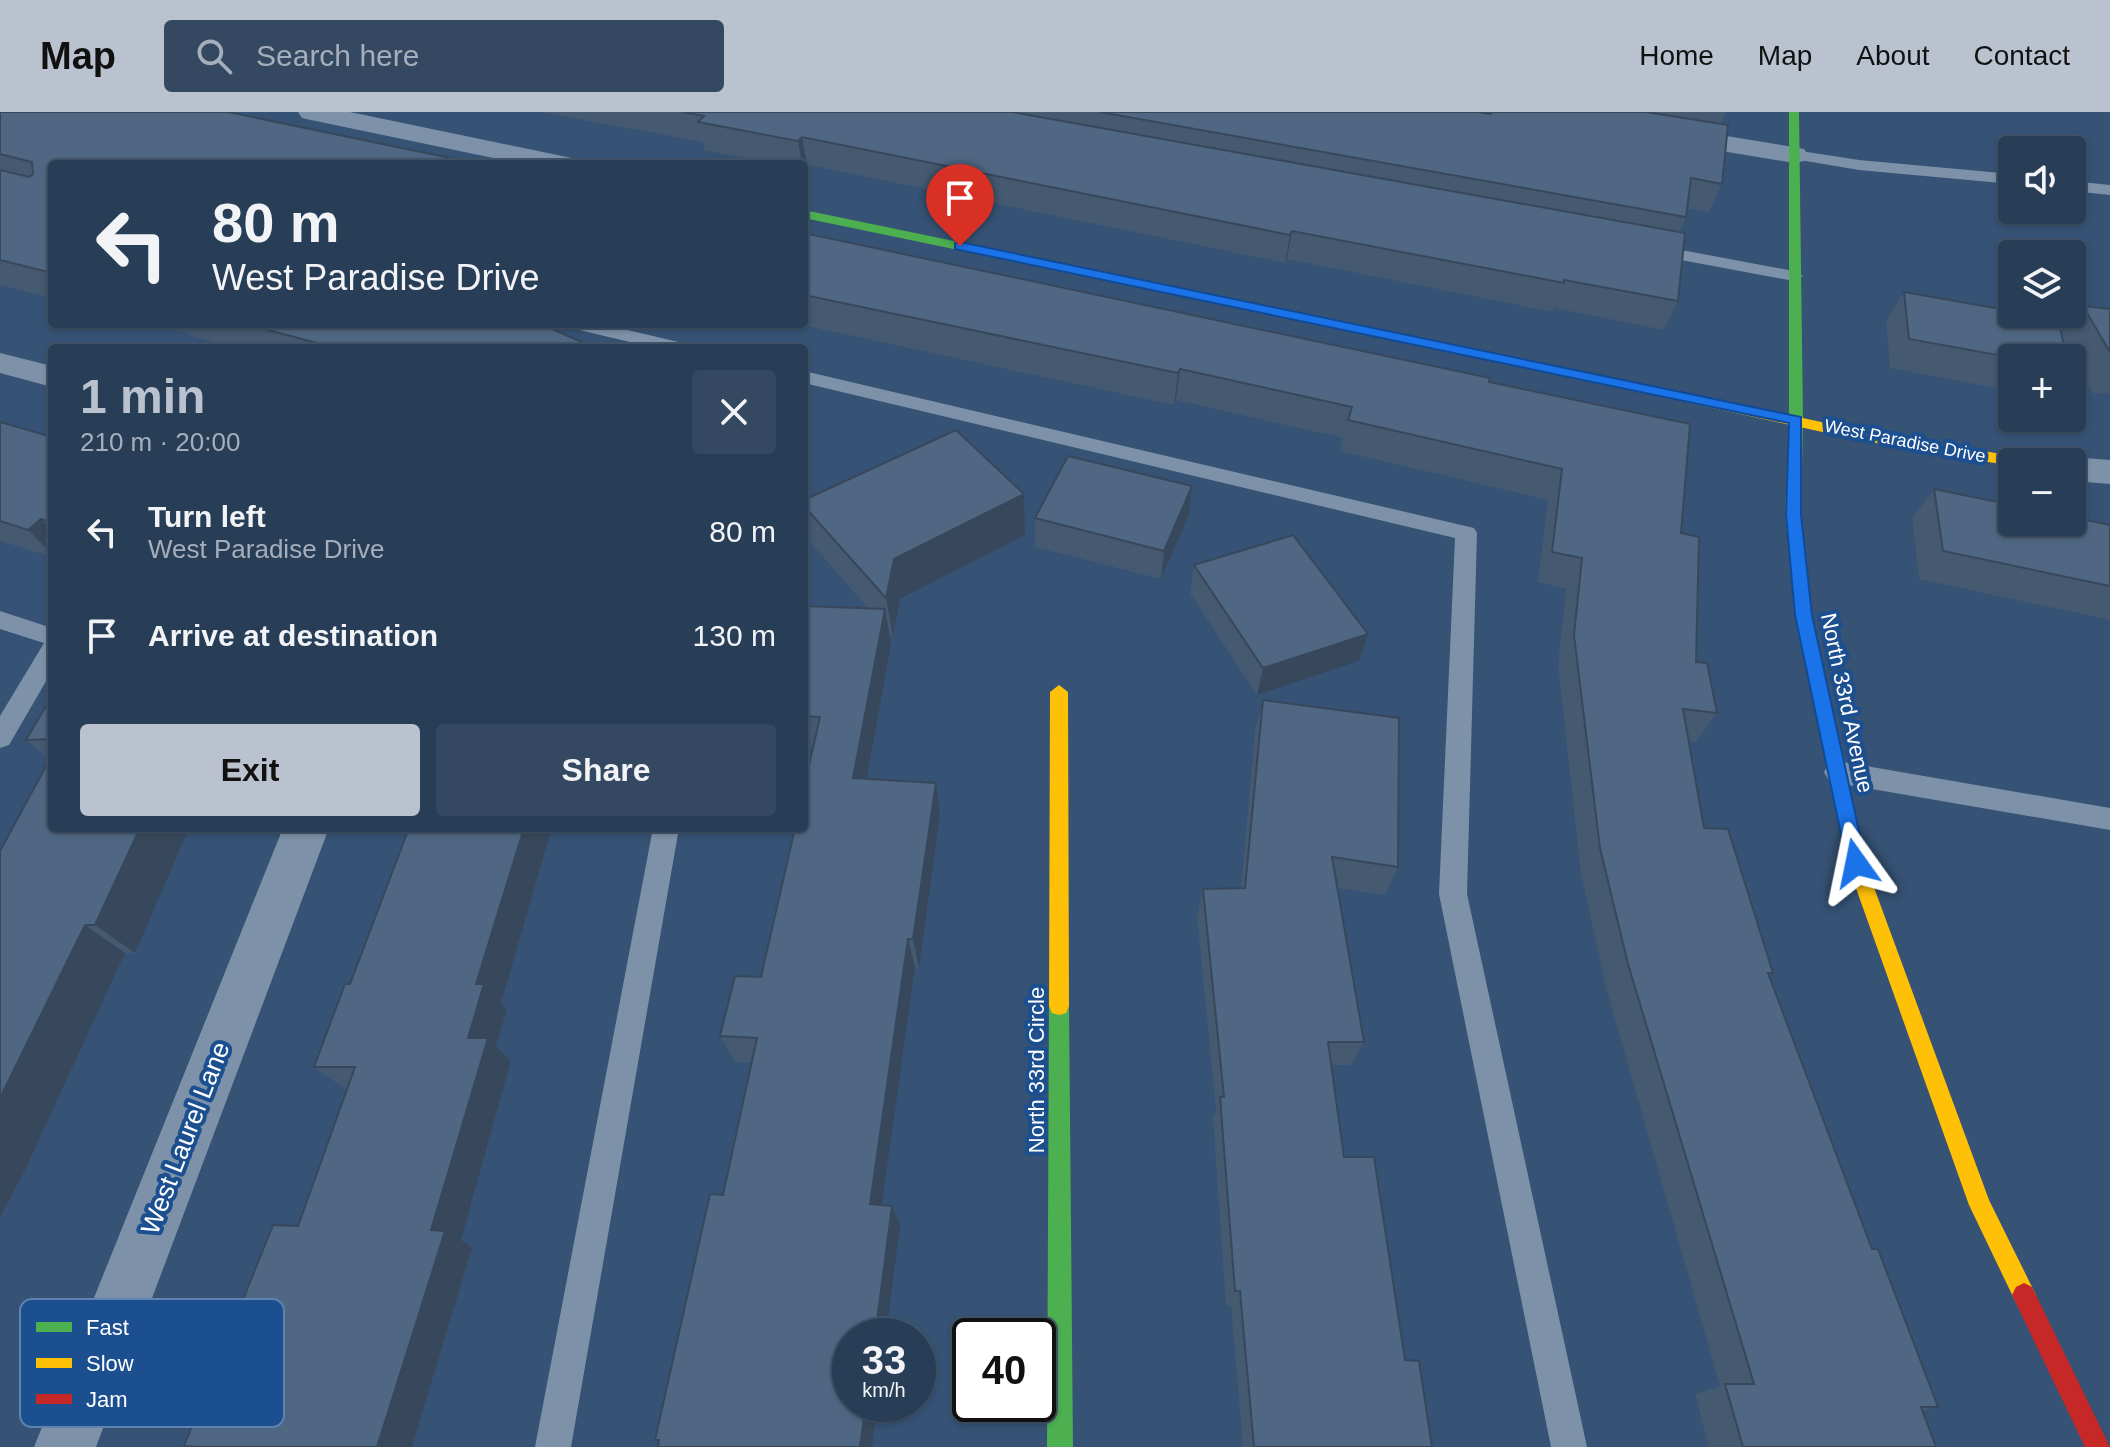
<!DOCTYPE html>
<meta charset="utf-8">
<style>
:root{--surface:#283e57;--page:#344961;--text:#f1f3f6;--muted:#a5aeba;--line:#44576d;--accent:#b9c2ce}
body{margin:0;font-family:Arial,sans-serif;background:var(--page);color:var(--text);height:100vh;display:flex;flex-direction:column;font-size:30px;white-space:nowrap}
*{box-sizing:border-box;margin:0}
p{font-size:26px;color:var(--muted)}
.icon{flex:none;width:44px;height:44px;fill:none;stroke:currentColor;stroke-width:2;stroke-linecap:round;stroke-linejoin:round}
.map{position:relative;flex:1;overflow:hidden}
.side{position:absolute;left:48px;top:232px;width:760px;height:488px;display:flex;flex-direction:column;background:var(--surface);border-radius:8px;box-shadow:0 2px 6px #0004,0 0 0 2px var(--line)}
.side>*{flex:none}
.guide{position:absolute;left:48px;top:48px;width:760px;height:168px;border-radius:8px;box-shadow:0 2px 6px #0004,0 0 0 2px var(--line);background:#283e57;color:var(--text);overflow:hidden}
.fabs{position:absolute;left:1998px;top:24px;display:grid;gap:16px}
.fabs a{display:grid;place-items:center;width:88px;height:88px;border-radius:8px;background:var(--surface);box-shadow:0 2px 6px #0004,0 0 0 2px var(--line);font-size:40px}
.speed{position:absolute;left:832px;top:1206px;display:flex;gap:16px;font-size:40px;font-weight:700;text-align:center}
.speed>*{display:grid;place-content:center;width:104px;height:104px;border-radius:50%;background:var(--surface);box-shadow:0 2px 6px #0004,0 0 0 2px var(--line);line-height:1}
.speed small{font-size:20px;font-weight:400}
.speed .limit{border:4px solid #111;border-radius:12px;background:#fff;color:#111}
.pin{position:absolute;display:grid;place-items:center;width:68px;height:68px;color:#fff;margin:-82px -34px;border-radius:50% 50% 50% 0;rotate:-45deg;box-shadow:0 0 8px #0007}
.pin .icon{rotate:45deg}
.me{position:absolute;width:88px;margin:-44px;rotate:348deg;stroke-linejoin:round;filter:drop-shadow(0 0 6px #0008)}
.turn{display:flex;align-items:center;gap:28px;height:168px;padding:0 32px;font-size:36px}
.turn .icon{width:104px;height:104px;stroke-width:2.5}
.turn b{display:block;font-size:56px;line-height:68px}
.round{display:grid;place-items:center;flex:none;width:84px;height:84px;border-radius:8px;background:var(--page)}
.overview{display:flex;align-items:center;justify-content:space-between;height:136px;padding:0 32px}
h1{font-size:48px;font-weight:700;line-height:60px;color:var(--accent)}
.button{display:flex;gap:16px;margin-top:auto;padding:16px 32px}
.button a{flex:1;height:92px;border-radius:8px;background:var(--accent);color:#111;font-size:32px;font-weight:700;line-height:92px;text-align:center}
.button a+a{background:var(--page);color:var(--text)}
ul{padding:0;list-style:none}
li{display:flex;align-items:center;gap:24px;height:104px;padding:0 32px}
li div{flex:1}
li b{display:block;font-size:30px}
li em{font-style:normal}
header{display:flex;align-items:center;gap:48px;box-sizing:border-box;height:112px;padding:0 40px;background:var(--accent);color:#111}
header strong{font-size:38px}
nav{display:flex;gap:44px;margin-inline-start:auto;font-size:28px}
.search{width:560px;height:72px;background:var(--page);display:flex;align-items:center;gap:20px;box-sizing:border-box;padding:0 28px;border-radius:8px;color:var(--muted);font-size:30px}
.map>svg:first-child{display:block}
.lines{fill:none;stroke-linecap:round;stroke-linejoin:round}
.lane{fill:#7d92a8;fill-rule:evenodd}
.street{fill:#7d92a8;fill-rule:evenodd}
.fast{fill:#4caf50;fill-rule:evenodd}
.slow{fill:#ffc107;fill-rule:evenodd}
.jam{fill:#c62828;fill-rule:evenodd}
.wall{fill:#455971}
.shaded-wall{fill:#38485c}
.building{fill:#506783;stroke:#38485c;stroke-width:2}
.route{fill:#1a73e8;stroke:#114b97;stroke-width:2}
.labels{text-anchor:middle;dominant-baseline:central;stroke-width:8;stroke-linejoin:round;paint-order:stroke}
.far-street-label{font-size:18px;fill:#fff;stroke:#1b4f8f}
.street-label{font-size:22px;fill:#fff;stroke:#1b4f8f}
.near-street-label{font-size:26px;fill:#fff;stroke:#1b4f8f}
.key{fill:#1b4f8f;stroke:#5f84b1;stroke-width:2}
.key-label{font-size:22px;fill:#fff}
</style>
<header>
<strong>Map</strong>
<div class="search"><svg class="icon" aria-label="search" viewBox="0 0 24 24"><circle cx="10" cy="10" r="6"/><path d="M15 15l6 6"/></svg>Search here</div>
<nav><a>Home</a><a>Map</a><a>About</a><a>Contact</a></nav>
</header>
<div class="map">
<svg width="2110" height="1335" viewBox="0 0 2110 1335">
<rect width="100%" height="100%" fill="#365274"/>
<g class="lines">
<!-- lane -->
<path class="lane" d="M 1794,38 L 1859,48 L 2012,62 L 2012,72 L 1859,58 L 1788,46 L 1786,43 Z
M 2072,69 L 2110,73 L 2110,83 L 2072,79 Z
M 1649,132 L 1794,159 L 1803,164 L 1794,169 L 1643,141 L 1640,137 Z
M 569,212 L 602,212 L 687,232 L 690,236 L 655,236 L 571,216 Z
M 804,259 L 1474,416 L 1477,421 L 1467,782 L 1587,1335 L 1551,1335 L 1439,782 L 1455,426 L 804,271 Z
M 0,499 L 52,516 L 52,559 L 9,633 L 0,636 L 0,604 L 44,531 L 0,517 Z
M 1837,649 L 2110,696 L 2110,718 L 1837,671 L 1828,667 L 1824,660 L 1828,653 Z
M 653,716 L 679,716 L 571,1335 L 535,1335 Z"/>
<!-- street -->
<path class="street" d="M 298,0 L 350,0 L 562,44 L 572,46 L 576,52 L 522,52 L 311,8 L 302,6 Z
M 1666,14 L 1794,35 L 1804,37 L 1808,43 L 1804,49 L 1794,51 L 1656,28 L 1652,22 L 1656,16 Z
M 0,241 L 52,254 L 52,275 L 0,261 Z
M 2072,345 L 2110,348 L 2110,372 L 2072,369 L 2072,350 L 2058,350 Z
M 283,716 L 329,716 L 96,1335 L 34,1335 Z"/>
<!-- fast -->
<path class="fast" d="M 1789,0 L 1799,0 L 1803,308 L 1801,403 L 1812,503 L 1845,657 L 1842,662 L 1830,662 L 1827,657 L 1796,503 L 1785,403 L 1789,308 Z
M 804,98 L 1567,256 L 1574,260 L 1567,264 L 804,106 Z
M 1059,885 L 1066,887 L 1069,894 L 1073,1335 L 1047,1335 L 1049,894 L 1052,887 Z"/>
<!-- slow -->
<path class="slow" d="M 1567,256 L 1859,318 L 2019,345 L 2026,350 L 2012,350 L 2012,354 L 1859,328 L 1562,263 L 1562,257 Z
M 1059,573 L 1068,580 L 1069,894 L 1066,901 L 1059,903 L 1052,901 L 1049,894 L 1050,580 Z
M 1836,650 L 1842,652 L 1845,657 L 1865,751 L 1989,1088 L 2036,1183 L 2032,1191 L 2024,1195 L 2016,1191 L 1969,1093 L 1847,751 L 1827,657 L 1830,652 Z"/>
<!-- jam -->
<path class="jam" d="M 2024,1171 L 2032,1175 L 2110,1335 L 2085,1335 L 2012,1183 L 2016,1175 Z"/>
</g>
<!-- wall -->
<path class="wall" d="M 0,0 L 52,52 L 52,186 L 0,173 Z
M 540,0 L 1477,0 L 1491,2 L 1492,0 L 1726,0 L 1721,12 L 1722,72 L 1709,100 L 1687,96 L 1686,105 L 1680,120 L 1678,189 L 1664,218 L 1554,196 L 1553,200 L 1287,147 L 1285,151 L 804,52 L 777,52 L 704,38 L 703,30 Z
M 804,121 L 1489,270 L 1681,421 L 1696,550 L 1717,601 L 1696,630 L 1689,629 L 1704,716 L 1773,861 L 1769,864 L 1872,1137 L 1938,1295 L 1922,1299 L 1936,1335 L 1709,1335 L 1695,1282 L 1720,1274 L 1606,876 L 1581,762 L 1558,553 L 1566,477 L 1538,470 L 1548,388 L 1340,339 L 1343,326 L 1176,288 L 1174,293 L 798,212 L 804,212 Z
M 1904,180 L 2061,221 L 2083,194 L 2110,197 L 2110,282 L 2092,281 L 2064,230 L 2012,246 L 2012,279 L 1890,256 L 1886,209 Z
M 152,212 L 541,212 L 584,231 L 586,236 L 236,236 L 192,224 L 190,222 Z
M 0,310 L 52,325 L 52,445 L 0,429 Z
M 1934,377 L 2110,413 L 2110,508 L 1919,467 L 1912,406 Z
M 1024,382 L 1025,423 L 900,487 L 893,525 L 890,521 L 891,532 L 867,667 L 936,671 L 940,703 L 919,856 L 915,855 L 881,1093 L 892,1094 L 900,1113 L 659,1329 L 655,1328 L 723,1083 L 752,951 L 735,950 L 720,924 L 761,865 L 813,637 L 804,637 L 804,494 L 868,496 L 810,430 L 804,405 L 804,388 Z
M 1189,403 L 1161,467 L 1035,435 L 1035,406 Z
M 1194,453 L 1368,522 L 1359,549 L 1257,583 L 1190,481 Z
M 52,584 L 52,716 L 135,841 L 125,841 L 24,1060 L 49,648 L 26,628 Z
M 1263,588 L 1398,755 L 1385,783 L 1337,776 L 1364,930 L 1351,953 L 1331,953 L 1344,1045 L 1432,1335 L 1243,1335 L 1231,1194 L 1226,1194 L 1213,1006 L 1216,998 L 1197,804 L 1203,777 L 1241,777 L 1255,619 Z
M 409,716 L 552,716 L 501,891 L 507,897 L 496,934 L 511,949 L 461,1128 L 472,1136 L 412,1335 L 192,1335 L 184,1334 L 298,1114 L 347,977 L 345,977 L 314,955 L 350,872 Z"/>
<!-- shaded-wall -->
<path class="shaded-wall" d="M 802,25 L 807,53 L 804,56 L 804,52 L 802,52 L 798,29 Z
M 1292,119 L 1287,147 L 1285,151 L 1290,123 Z
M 1180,257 L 1176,288 L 1174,293 L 1178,261 Z
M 1192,374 L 1189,403 L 1161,467 L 1164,439 Z
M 1024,382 L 1025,423 L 900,487 L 893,525 L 886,486 L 894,447 Z
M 41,407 L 52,419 L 52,442 L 28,418 Z
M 885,497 L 891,532 L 861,699 L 853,666 Z
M 1368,522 L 1359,549 L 1257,583 L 1263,556 Z
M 936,671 L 940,703 L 919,856 L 913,827 Z
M 140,716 L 189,716 L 135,841 L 95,813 Z
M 524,716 L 552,716 L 501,891 L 507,897 L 496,934 L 511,949 L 461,1128 L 472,1136 L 412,1335 L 377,1335 L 431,1118 L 468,926 L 476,872 Z
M 85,813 L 125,841 L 24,1060 L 0,1105 L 0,986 Z
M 908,827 L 915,855 L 879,1112 L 870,1092 Z
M 892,1094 L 900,1113 L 886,1224 L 875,1224 Z
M 866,1292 L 877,1292 L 872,1335 L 860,1335 Z"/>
<!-- building -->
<path class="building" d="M 0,0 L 228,0 L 479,52 L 52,52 L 52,161 L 0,148 L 0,58 L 29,65 L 33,62 L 32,50 L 0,42 Z
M 682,0 L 1012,0 L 1685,121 L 1678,189 L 1564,168 L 1564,171 L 1292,119 L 1290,123 L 802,25 L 798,29 L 698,10 L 704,4 Z
M 1100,0 L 1477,0 L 1491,2 L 1492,0 L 1646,0 L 1728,13 L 1722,72 L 1691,66 L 1686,105 Z
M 804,121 L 1490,266 L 1489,270 L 1690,312 L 1681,421 L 1699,425 L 1696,550 L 1707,551 L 1717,601 L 1683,597 L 1704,716 L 1728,717 L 1773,861 L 1768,861 L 1872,1137 L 1878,1137 L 1938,1295 L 1921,1295 L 1936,1335 L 1743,1335 L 1725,1272 L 1754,1272 L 1628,852 L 1600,736 L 1574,523 L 1582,446 L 1552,440 L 1562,357 L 1348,308 L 1352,295 L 1180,257 L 1178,261 L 804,183 Z
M 1904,180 L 2012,199 L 2012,202 L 2028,202 L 2058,207 L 2067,246 L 2014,246 L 1909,227 Z
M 2083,194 L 2110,197 L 2110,240 Z
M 245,212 L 541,212 L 584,231 L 577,236 L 336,236 Z
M 0,310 L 52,325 L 52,411 L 41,407 L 28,418 L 0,409 Z
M 956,318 L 1024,382 L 894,447 L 886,486 L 804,394 L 804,388 Z
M 1068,344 L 1192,374 L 1164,439 L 1035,406 Z
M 1934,377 L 2012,393 L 2012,410 L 2072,410 L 2072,405 L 2110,413 L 2110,474 L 1943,439 Z
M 1293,423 L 1368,522 L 1263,556 L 1194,453 Z
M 804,494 L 885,497 L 853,666 L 936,671 L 913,827 L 908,827 L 870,1092 L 892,1094 L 875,1224 L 850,1224 L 850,1292 L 866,1292 L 860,1335 L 658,1335 L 659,1328 L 655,1328 L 710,1082 L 723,1083 L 757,926 L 720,924 L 735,864 L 761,865 L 795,716 L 804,716 L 804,675 L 820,605 L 804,604 Z
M 52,584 L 52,627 L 26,628 Z
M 1263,588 L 1399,606 L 1398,755 L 1332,745 L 1364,930 L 1328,930 L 1344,1045 L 1374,1045 L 1405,1248 L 1419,1249 L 1432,1335 L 1254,1335 L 1240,1179 L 1235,1179 L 1220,985 L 1224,985 L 1203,777 L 1245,776 Z
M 52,643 L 52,716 L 140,716 L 95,813 L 85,813 L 0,986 L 0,739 Z
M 409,716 L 524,716 L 476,872 L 484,872 L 468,926 L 488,926 L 431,1118 L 445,1119 L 377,1335 L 199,1335 L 184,1334 L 273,1113 L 298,1114 L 355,955 L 314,955 L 345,872 L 350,872 Z"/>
<!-- route -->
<path class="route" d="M 960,130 L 1801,305 L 1801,403 L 1812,503 L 1866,751 L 1863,757 L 1856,759 L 1849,757 L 1847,751 L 1795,503 L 1786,403 L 1789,311 L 955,137 L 955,131 Z"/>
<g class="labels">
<!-- far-street labels -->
<g class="far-street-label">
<text transform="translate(1905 329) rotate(11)">West Paradise Drive</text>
</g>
<!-- street labels -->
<g class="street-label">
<text transform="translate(1847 591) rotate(78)">North 33rd Avenue</text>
<text transform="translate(1036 958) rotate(-90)">North 33rd Circle</text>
</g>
<!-- near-street labels -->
<g class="near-street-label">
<text transform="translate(185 1026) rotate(-69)">West Laurel Lane</text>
</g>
</g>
<!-- legend -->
<rect x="20" y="1187" width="264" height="128" rx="12" class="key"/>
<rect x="36" y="1210" width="36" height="10" fill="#4caf50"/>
<rect x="36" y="1246" width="36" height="10" fill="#ffc107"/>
<rect x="36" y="1282" width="36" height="10" fill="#c62828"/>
<g class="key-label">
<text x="86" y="1223">Fast</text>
<text x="86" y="1259">Slow</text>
<text x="86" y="1295">Jam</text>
</g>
</svg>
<div class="fabs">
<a><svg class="icon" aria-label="sound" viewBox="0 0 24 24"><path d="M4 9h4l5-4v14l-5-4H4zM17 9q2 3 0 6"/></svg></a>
<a><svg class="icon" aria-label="layers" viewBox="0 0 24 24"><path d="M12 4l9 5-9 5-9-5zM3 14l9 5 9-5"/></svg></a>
<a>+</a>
<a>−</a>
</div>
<div class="speed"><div>33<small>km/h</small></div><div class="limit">40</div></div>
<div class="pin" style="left:960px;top:134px;background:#d93025"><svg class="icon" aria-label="arrive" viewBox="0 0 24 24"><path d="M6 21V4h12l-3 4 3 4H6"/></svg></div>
<svg class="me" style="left:1856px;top:751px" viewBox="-20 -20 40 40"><path d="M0-17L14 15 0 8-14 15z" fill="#1a73e8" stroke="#fff" stroke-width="4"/></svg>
<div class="guide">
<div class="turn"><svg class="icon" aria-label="left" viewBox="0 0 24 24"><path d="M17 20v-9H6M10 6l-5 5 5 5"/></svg><div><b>80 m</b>West Paradise Drive</div></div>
</div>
<section class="side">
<div class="overview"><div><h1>1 min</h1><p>210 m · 20:00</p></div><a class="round"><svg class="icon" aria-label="close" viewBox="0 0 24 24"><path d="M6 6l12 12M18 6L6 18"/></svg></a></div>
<ul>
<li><svg class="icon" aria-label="left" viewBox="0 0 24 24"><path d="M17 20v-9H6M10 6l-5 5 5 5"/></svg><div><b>Turn left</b><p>West Paradise Drive</p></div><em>80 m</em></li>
<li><svg class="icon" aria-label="arrive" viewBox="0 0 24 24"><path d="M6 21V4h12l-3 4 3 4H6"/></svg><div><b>Arrive at destination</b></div><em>130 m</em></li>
</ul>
<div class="button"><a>Exit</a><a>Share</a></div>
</section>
</div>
